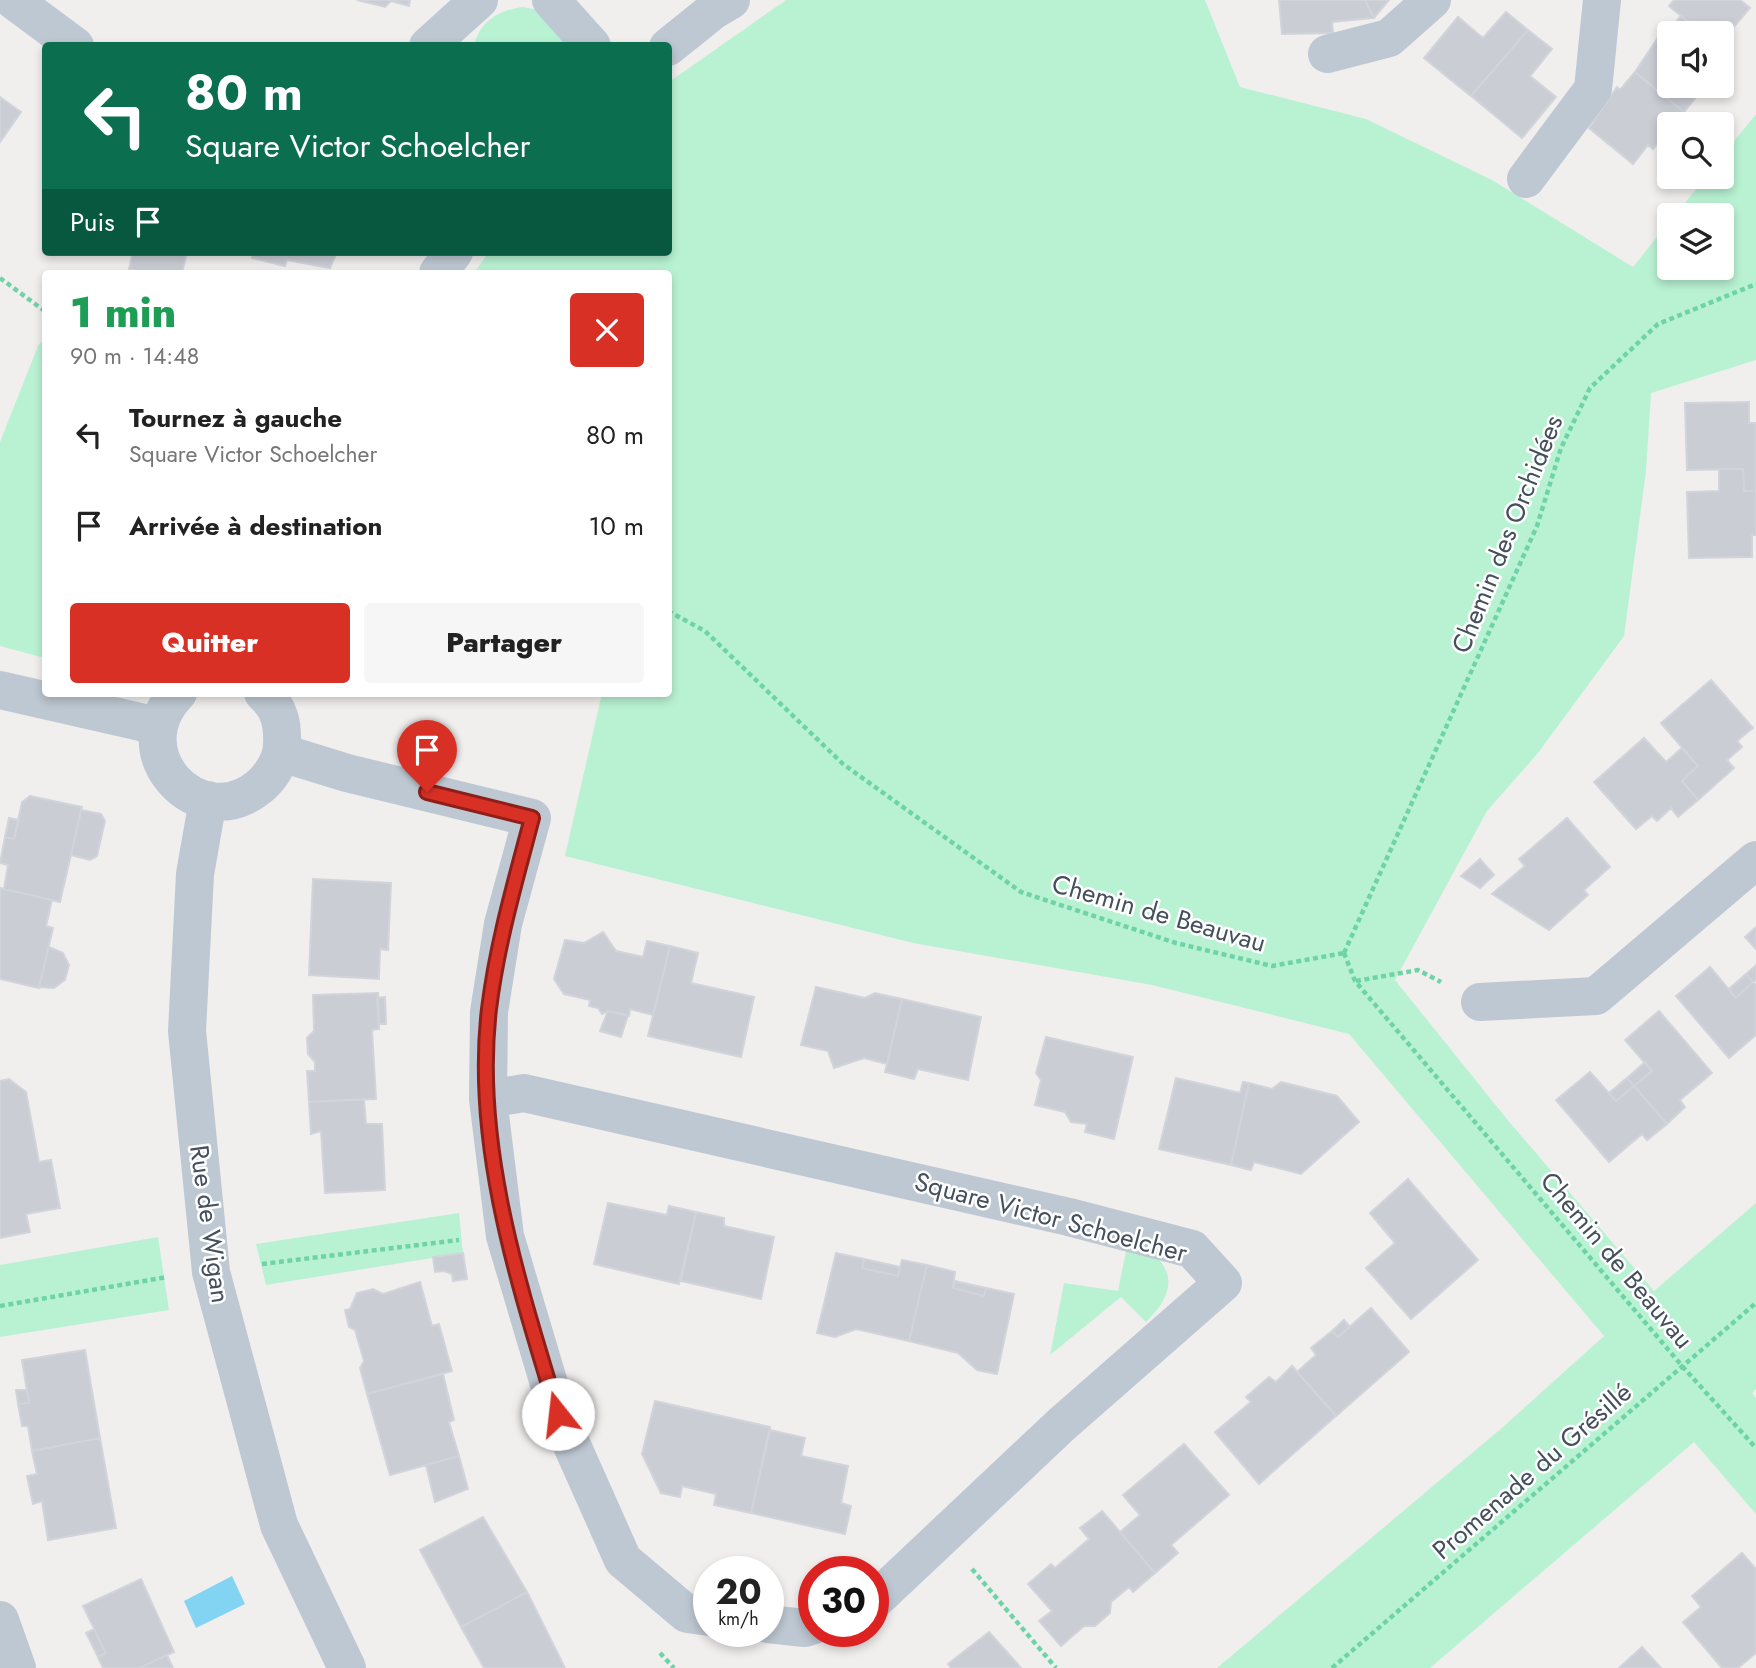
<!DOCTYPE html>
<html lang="fr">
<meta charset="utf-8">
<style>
:root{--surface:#fff;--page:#f6f6f6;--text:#222;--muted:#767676;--accent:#d93025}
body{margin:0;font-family:Jost,sans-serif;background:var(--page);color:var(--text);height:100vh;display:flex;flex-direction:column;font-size:26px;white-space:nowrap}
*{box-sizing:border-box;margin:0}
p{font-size:23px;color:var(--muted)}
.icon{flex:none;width:38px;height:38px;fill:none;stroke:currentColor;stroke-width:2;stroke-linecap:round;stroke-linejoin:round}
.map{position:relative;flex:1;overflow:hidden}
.side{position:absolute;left:42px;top:270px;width:630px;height:427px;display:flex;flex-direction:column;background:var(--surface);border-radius:7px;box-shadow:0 4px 10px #0003}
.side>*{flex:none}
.hud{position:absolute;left:42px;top:42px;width:630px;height:214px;border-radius:7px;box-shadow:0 4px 10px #0003;background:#0b6e4f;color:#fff;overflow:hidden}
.controls{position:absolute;left:1657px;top:21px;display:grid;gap:14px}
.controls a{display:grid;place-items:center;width:77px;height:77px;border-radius:7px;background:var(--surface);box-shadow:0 4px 10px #0003;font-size:35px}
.speed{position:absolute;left:693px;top:1556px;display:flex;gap:14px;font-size:35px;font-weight:700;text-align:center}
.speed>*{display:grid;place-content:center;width:91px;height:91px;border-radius:50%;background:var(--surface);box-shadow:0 4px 10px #0003;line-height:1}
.speed small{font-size:18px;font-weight:400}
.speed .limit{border:10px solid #d22;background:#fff;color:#111}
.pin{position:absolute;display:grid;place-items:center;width:60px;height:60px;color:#fff;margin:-72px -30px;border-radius:50% 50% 50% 0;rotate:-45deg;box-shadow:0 0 7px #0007}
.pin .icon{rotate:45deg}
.me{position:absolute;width:77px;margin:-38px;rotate:344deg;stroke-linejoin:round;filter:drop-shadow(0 0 5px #0008)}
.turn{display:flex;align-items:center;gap:24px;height:147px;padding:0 28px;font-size:32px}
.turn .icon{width:91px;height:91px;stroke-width:2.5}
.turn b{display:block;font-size:49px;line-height:60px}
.then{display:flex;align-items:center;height:66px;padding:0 28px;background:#0003;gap:14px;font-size:26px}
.round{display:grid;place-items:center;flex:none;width:74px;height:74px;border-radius:7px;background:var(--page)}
.headline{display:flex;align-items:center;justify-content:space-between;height:119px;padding:0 28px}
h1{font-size:42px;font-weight:800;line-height:52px;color:#1e9e55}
.action{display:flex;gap:14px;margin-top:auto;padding:14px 28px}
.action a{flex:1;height:80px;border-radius:7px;background:var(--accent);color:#fff;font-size:28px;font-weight:800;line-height:80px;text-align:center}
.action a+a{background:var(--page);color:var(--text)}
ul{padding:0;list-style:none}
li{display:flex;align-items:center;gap:21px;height:91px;padding:0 28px}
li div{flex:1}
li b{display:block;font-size:26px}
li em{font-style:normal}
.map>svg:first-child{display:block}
.green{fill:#b9f2d3}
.water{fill:#83d4f3}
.building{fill:#cacdd4;stroke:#d2d4db;stroke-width:2}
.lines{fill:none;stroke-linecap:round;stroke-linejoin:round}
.path{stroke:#6fd3a8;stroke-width:4.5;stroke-dasharray:5 3.5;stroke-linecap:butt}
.street{stroke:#bec8d2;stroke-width:38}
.route-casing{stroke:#8d1f18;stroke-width:18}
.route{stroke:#d93025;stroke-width:12}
.labels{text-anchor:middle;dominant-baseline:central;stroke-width:5;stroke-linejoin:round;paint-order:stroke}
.street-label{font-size:26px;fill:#45505d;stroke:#fff}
</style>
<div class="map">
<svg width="1756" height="1668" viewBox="0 0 1756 1668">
<rect width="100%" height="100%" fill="#f1eeee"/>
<!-- green -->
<path class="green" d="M 786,0 L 1205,0 L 1240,87 L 1366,119 L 1492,180 L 1633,267 L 1669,222 L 1670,268 L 1722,268 L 1722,215 L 1675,215 L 1706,177 L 1722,177 L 1722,156 L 1756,114 L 1756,360 L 1651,393 L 1646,471 L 1624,636 L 1538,753 L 1487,811 L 1395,980 L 1506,1118 L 1654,1291 L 1756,1203 L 1756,1389 L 1752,1393 L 1756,1398 L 1756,1514 L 1694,1442 L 1430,1668 L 1217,1668 L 1503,1427 L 1604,1336 L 1349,1034 L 1152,985 L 913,943 L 565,856 L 602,693 L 668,693 L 668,273 L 474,273 L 489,252 L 668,252 L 669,82 Z
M 523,7 L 538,10 L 567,46 L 474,46 C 480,21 499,10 523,7 Z
M 45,337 L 45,658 L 0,646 L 0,442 L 38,346 Z
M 459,1213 L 463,1253 L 266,1285 L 256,1244 Z
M 158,1237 L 169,1310 L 0,1337 L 0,1265 Z
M 1127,1246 C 1136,1249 1152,1252 1158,1259 C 1180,1282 1163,1305 1146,1322 L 1121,1297 L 1050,1355 L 1064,1283 L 1118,1291 Z"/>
<!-- water -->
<path class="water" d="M 232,1576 L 245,1604 L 196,1628 L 184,1601 Z"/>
<!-- building -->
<path class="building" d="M 357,0 L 410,0 L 409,6 L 391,1 L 385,7 Z
M 1279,0 L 1365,0 L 1374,18 L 1332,22 L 1333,33 L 1282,34 Z
M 1365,0 L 1389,0 L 1374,18 Z
M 1674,0 L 1740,0 L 1750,8 L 1722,41 L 1722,33 L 1702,33 L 1669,6 Z
M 1506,12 L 1528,30 L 1471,96 L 1424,58 L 1458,17 L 1483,38 Z
M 1681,16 L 1702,33 L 1670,33 L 1670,86 L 1705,86 L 1684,112 L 1635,72 L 1663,30 L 1667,32 Z
M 1528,30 L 1552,49 L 1530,76 L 1556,97 L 1522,138 L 1471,96 Z
M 1635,72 L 1684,112 L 1673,124 L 1670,124 L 1670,129 L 1653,149 L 1648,145 L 1633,164 L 1589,128 L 1617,87 L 1620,90 Z
M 0,97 L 21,112 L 0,142 Z
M 133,252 L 187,252 L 182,273 L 151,273 L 129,269 Z
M 252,252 L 251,252 L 337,252 L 330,268 L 287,260 L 285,266 L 252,258 Z
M 1749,402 L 1749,423 L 1756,423 L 1756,491 L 1744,491 L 1743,469 L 1687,470 L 1685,403 Z
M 1719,469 L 1743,469 L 1744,491 L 1756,491 L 1756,535 L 1752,535 L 1752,557 L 1689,558 L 1687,492 L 1719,491 Z
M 1711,680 L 1753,728 L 1737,741 L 1742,747 L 1727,760 L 1734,768 L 1698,800 L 1682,781 L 1698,766 L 1661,723 Z
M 1644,738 L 1666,762 L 1682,748 L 1698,766 L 1682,781 L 1698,800 L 1678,817 L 1671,808 L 1657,821 L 1652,816 L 1636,829 L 1594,782 Z
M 30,796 L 82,807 L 60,902 L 4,889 L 8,865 L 0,863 L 5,837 L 14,839 L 22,802 Z
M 81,810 L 101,814 L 105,821 L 97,856 L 90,860 L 71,855 Z
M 9,818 L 19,820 L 14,839 L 5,837 Z
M 1567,818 L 1610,867 L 1584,890 L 1588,895 L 1549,930 L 1492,894 L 1525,866 L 1519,859 Z
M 1480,859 L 1494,875 L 1480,888 L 1461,876 Z
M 313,879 L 391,883 L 388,950 L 380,949 L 379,979 L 309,975 Z
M 0,888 L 52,900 L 46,926 L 53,928 L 39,988 L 0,979 Z
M 1756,927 L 1756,949 L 1745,937 Z
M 603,932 L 616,951 L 643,957 L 647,941 L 670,946 L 653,1015 L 630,1009 L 629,1016 L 608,1011 L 602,1014 L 598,1008 L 589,1006 L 590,1000 L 564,994 L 554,979 L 565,940 L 584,943 Z
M 670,946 L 698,953 L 691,983 L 754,997 L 741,1057 L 648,1036 Z
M 49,947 L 63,953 L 69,965 L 65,980 L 54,988 L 39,987 Z
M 1756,965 L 1756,980 L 1753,982 L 1746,974 Z
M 1710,967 L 1736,998 L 1753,982 L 1756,985 L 1756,1035 L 1729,1058 L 1676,996 Z
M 1746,974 L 1753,982 L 1736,998 L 1729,989 Z
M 816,987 L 865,998 L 875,993 L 902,999 L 887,1064 L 864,1058 L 834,1068 L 828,1051 L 801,1045 Z
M 378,993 L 379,1029 L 372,1030 L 376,1099 L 309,1102 L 307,1071 L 315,1071 L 315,1062 L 308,1054 L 307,1038 L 314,1031 L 313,995 Z
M 385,997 L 386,1024 L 379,1024 L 377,998 Z
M 902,999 L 981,1017 L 968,1080 L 918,1069 L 914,1079 L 885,1072 Z
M 608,1011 L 628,1015 L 621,1037 L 600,1031 Z
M 1659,1011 L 1712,1073 L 1680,1100 L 1685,1107 L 1667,1124 L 1634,1086 L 1652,1071 L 1625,1040 Z
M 1046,1037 L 1133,1057 L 1114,1139 L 1085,1132 L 1087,1124 L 1071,1122 L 1065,1112 L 1035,1105 L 1041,1080 L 1036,1073 Z
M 1645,1062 L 1652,1071 L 1634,1086 L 1627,1078 Z
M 1590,1072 L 1616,1101 L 1634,1086 L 1667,1124 L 1647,1140 L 1642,1134 L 1609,1162 L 1556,1100 Z
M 1176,1078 L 1240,1093 L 1243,1082 L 1249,1083 L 1231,1165 L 1159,1149 Z
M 1627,1078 L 1634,1086 L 1616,1101 L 1609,1093 Z
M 9,1079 L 26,1092 L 39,1162 L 51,1160 L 60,1208 L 26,1214 L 30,1232 L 0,1238 L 0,1081 Z
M 1281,1082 L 1337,1096 L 1359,1122 L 1301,1174 L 1254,1162 L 1251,1170 L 1231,1165 L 1249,1083 L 1272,1089 Z
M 364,1099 L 366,1124 L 382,1124 L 385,1190 L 325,1193 L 321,1131 L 311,1134 L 309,1102 Z
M 1408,1179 L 1478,1260 L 1411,1319 L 1366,1268 L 1395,1243 L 1370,1213 Z
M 608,1203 L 667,1215 L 669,1206 L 696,1212 L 679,1284 L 594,1264 Z
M 696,1212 L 724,1218 L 724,1226 L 774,1237 L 761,1299 L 681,1281 Z
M 463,1253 L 467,1279 L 453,1281 L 452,1274 L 444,1271 L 435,1272 L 433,1257 Z
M 836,1253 L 864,1259 L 862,1268 L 898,1276 L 902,1260 L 927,1265 L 909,1341 L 856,1329 L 835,1337 L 817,1333 Z
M 864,1259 L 900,1267 L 898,1276 L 862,1268 Z
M 927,1265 L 955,1272 L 953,1288 L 984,1296 L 986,1288 L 1014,1294 L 997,1374 L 977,1370 L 958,1353 L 909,1341 Z
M 955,1281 L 986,1288 L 984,1296 L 953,1288 Z
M 420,1282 L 432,1326 L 439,1324 L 452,1371 L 367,1394 L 360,1368 L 364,1361 L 355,1330 L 349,1327 L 345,1310 L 350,1309 L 357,1293 L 373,1289 L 383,1294 Z
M 1371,1308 L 1409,1352 L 1336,1416 L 1297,1372 L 1316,1355 L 1311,1348 L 1332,1331 L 1338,1337 Z
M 1344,1320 L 1350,1327 L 1338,1337 L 1332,1331 Z
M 85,1350 L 100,1438 L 32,1451 L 28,1426 L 22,1426 L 18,1404 L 29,1403 L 22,1360 Z
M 1292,1366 L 1336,1416 L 1259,1484 L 1215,1432 L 1251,1402 L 1246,1397 L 1269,1377 L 1276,1382 Z
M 443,1374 L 454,1420 L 449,1422 L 459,1456 L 390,1475 L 367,1394 Z
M 16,1390 L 27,1390 L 29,1403 L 18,1404 Z
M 655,1401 L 770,1427 L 751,1513 L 714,1505 L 716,1494 L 682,1486 L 680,1497 L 661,1493 L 642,1454 Z
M 770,1430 L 805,1438 L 801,1456 L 848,1466 L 841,1503 L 851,1506 L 845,1534 L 751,1513 Z
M 100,1438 L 116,1528 L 48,1540 L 42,1501 L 33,1504 L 27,1476 L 37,1474 L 32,1451 Z
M 1184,1444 L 1229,1495 L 1171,1545 L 1178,1553 L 1155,1573 L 1120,1532 L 1140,1515 L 1123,1495 Z
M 459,1456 L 468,1489 L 435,1502 L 426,1465 Z
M 1102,1511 L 1155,1573 L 1133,1592 L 1129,1587 L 1111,1602 L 1110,1613 L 1095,1626 L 1084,1626 L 1061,1646 L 1039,1621 L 1052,1611 L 1028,1584 L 1051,1564 L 1055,1568 L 1089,1539 L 1080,1528 Z
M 483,1517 L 527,1592 L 461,1627 L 420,1550 Z
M 1742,1553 L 1756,1569 L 1756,1653 L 1738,1668 L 1722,1668 L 1683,1622 L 1701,1607 L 1692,1596 Z
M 141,1579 L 174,1652 L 139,1668 L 103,1668 L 98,1657 L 106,1653 L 83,1606 Z
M 527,1592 L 565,1668 L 484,1668 L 461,1627 Z
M 94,1629 L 106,1653 L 98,1657 L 86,1633 Z
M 989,1632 L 1021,1668 L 951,1668 L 948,1664 Z
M 1642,1647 L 1661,1668 L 1619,1668 Z
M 167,1655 L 173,1668 L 139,1668 Z"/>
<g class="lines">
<!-- path -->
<path class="path" d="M 0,278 L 46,312
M 668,611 L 705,631 L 843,764 L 1021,892 L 1176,943 L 1272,966 L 1344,953
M 1344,953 L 1537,526 L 1561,448 L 1590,388 L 1658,324 L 1756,284
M 1344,953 L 1355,981 L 1683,1367 L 1756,1448
M 1356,981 L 1418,970 L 1441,982
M 262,1264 L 459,1240
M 0,1306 L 167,1277
M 972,1569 L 1056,1668
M 660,1653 L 674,1668
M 1332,1668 L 1756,1303"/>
<!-- street -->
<path class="street" d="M 13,0 L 75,46
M 551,0 L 592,46
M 428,46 L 479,0
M 668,47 L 714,10 L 731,0
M 1327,54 L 1389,38 L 1432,0
M 1526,179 L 1593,89 L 1602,0
M 438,273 L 454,252
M 0,690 L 158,726
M 178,693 C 120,752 198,836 259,787 C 271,777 281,761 282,746 C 283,724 280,708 263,693
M 282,753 L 347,773 L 532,818 L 503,924 L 489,1012 L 488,1099 L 505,1236 L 558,1414 L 623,1560 L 687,1614 L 709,1617
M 208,800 L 195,874 L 187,1031 L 211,1272 L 279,1525 L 347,1668
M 1480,1002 L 1596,996 L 1756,860
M 488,1099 L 524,1093 L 1069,1217 L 1192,1249 L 1223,1283 L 1062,1424 L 873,1602
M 0,1620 L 17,1668
M 768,1624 L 805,1628 L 814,1625"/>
</g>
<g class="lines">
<!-- route casing -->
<g class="route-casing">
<path id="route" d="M 427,792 L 532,818 C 515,882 497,944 489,1009 C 473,1146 519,1285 558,1414"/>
</g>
<!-- route -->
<use href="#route" class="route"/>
</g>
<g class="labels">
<!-- street labels -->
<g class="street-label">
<text transform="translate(1507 534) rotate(-68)">Chemin des Orchidées</text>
<text transform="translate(1159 913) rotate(16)">Chemin de Beauvau</text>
<text transform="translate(1051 1217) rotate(15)">Square Victor Schoelcher</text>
<text transform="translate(210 1224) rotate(82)">Rue de Wigan</text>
<text transform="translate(1617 1260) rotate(50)">Chemin de Beauvau</text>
<text transform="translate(1532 1471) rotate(-41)">Promenade du Grésillé</text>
</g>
</g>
</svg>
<div class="controls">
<a><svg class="icon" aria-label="sound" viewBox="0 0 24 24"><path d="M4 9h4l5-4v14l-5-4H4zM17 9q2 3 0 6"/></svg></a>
<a><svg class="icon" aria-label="search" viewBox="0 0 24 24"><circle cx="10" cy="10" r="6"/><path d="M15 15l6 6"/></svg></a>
<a><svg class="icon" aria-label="layers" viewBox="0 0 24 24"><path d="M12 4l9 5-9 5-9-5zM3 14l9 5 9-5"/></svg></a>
</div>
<div class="speed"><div>20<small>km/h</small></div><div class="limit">30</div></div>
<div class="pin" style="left:427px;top:792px;background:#d93025"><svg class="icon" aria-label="arrive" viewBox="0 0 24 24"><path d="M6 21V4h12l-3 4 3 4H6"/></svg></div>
<svg class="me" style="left:558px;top:1414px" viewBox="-20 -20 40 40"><circle r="19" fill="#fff"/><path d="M0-13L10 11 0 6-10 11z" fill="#d93025"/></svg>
<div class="hud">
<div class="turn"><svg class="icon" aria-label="left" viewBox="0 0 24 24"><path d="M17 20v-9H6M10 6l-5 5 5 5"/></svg><div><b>80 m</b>Square Victor Schoelcher</div></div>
<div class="then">Puis<svg class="icon" aria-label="arrive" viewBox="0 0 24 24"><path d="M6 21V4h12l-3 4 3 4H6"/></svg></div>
</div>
<section class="side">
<div class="headline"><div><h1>1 min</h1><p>90 m · 14:48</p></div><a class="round" style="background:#d93025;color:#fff"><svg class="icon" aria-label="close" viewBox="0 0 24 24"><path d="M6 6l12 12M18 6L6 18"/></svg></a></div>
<ul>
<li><svg class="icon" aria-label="left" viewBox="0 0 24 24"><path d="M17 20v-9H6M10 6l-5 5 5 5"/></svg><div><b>Tournez à gauche</b><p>Square Victor Schoelcher</p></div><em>80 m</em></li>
<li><svg class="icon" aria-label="arrive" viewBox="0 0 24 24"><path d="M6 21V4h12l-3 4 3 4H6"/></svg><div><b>Arrivée à destination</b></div><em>10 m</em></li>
</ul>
<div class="action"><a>Quitter</a><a>Partager</a></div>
</section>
</div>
